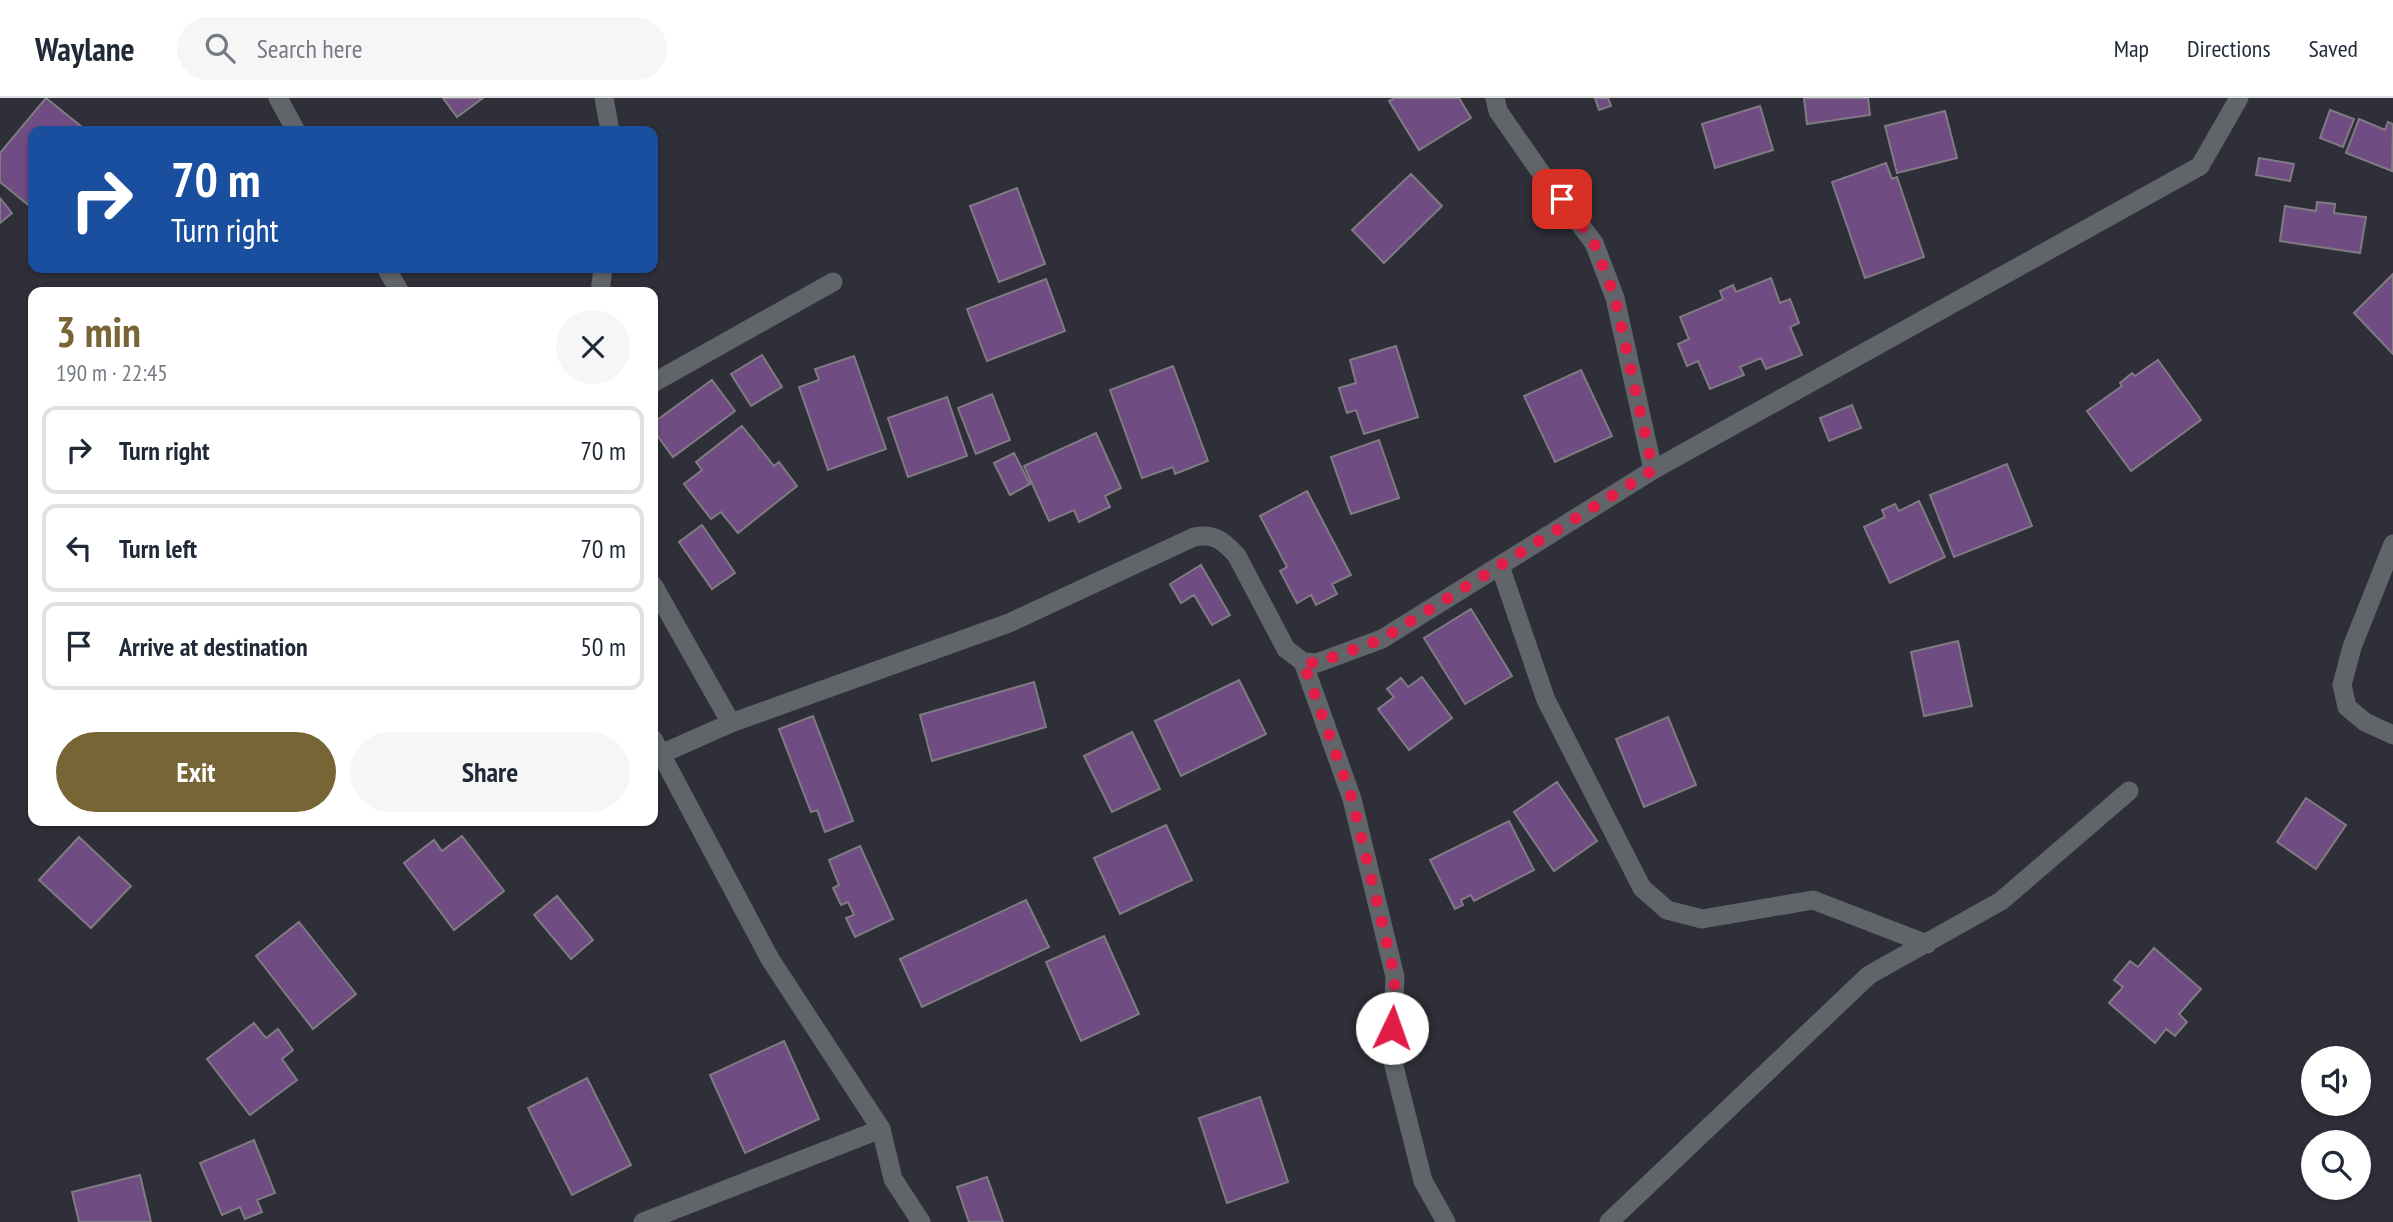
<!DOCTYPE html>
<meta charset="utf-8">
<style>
:root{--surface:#fff;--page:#f6f6f7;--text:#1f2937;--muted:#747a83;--line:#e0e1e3;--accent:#776536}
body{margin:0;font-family:"PT Sans Narrow",sans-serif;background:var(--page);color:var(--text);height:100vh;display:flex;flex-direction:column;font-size:26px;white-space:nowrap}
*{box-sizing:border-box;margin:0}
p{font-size:23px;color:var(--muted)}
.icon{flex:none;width:38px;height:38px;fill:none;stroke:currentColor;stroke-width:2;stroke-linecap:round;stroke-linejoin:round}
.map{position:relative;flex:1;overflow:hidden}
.details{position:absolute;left:28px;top:189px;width:630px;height:539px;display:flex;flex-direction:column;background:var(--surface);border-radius:14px;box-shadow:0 2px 5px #0004}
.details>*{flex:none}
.hud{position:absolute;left:28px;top:28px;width:630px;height:147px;border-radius:14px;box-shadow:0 2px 5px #0004;background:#1a4fa0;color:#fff;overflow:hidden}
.buttons{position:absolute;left:2301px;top:948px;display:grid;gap:14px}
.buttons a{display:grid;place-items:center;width:70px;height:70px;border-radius:50%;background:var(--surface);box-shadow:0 2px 5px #0004;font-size:35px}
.pin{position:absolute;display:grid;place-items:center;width:60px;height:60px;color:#fff;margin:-30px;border-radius:14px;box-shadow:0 4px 10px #0006}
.me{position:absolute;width:77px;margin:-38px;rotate:3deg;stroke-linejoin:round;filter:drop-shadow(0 0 5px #0008)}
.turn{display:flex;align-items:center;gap:24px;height:147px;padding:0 28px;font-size:32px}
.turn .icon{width:91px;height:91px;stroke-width:2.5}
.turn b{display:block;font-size:49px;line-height:60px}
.round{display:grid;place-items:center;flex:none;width:74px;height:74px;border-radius:37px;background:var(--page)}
.overview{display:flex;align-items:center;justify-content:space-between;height:119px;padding:0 28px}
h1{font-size:42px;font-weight:700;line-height:52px;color:var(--accent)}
.primary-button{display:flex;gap:14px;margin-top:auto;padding:14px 28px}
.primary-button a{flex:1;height:80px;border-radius:42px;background:var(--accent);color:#fff;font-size:28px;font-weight:700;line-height:80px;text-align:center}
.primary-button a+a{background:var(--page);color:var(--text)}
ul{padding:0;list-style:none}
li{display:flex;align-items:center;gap:21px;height:88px;margin:0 14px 10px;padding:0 14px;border:4px solid var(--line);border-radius:14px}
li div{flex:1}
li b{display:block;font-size:26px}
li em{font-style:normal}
header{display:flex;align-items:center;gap:42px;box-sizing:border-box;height:98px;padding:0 35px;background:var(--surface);border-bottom:2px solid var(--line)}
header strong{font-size:33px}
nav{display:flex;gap:38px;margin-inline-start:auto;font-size:24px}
.search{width:490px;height:63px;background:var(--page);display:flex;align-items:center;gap:18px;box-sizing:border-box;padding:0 24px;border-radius:38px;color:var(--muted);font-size:26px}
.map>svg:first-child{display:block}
.building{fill:#6f4c82;stroke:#807a83;stroke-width:2}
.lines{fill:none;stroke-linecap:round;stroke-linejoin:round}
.minor{stroke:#616569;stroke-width:19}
.tertiary{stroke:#616569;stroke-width:19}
.route{stroke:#e11d48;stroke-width:12;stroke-dasharray:0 21.6}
</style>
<header>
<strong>Waylane</strong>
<div class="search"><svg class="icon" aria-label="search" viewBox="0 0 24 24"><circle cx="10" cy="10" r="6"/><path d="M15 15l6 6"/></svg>Search here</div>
<nav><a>Map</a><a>Directions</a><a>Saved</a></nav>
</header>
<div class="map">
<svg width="2393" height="1124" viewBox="0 0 2393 1124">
<rect width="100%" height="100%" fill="#2e2f38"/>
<!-- building -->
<path class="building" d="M 46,0 L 87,33 L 33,33 L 33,111 L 0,84 L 0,55 Z
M 443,0 L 483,0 L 457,19 Z
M 1395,0 L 1459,0 L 1471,20 L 1419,52 L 1389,3 Z
M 1595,0 L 1608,0 L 1611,8 L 1599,12 Z
M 1804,0 L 1868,0 L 1870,17 L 1807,26 Z
M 1760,8 L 1773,52 L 1715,70 L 1702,26 Z
M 2330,12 L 2354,21 L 2343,49 L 2320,40 Z
M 1945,13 L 1957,60 L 1897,75 L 1885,28 Z
M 2359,21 L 2385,32 L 2388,24 L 2393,26 L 2392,73 L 2346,55 Z
M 2259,60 L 2294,66 L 2290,83 L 2256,77 Z
M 1886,65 L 1892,81 L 1897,79 L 1924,159 L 1865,180 L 1832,84 Z
M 1411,76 L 1442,108 L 1384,165 L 1352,132 Z
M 1017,90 L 1045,166 L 999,184 L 970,108 Z
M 0,100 L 12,115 L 0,125 Z
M 2317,104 L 2335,106 L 2334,115 L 2366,119 L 2360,155 L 2280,143 L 2285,108 L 2316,113 Z
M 2393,176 L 2393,256 L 2354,215 Z
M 1771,180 L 1780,205 L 1790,201 L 1799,225 L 1790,229 L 1802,257 L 1766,271 L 1761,260 L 1740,269 L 1744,277 L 1710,291 L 1698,263 L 1687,268 L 1678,246 L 1689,241 L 1680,219 L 1723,201 L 1720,193 L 1733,187 L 1736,194 Z
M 1046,181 L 1065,233 L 987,263 L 967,211 Z
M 1396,248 L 1418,319 L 1364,336 L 1356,312 L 1347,315 L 1339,290 L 1356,285 L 1350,262 Z
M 762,257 L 782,289 L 751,308 L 731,276 Z
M 854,258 L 886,351 L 828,372 L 799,289 L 819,282 L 815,271 Z
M 2158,262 L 2201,322 L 2131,373 L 2087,313 L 2122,288 L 2120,285 L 2132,275 L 2135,278 Z
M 1173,268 L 1208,363 L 1175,376 L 1173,369 L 1142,380 L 1110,292 Z
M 1581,272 L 1612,338 L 1555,364 L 1524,298 Z
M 712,282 L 735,313 L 673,359 L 653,332 L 653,325 Z
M 992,296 L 1010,342 L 976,356 L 958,310 Z
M 947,299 L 967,358 L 908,379 L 888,320 Z
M 1852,307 L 1861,330 L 1829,343 L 1820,320 Z
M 742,328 L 774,368 L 779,364 L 797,388 L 738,435 L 721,414 L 711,421 L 684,386 L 702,372 L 696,364 Z
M 1096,335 L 1121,390 L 1105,398 L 1110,409 L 1079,424 L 1074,412 L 1049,423 L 1024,368 Z
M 1379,342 L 1399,400 L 1351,416 L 1331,359 Z
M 1014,355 L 1030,386 L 1010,397 L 994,365 Z
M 2007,366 L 2032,428 L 1954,459 L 1930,397 Z
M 1307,393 L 1351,477 L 1332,486 L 1337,496 L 1316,507 L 1311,497 L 1297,505 L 1280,473 L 1287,469 L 1260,418 Z
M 1919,403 L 1945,459 L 1890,485 L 1864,429 L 1885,419 L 1882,412 L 1895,406 L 1899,413 Z
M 702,427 L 735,475 L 712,491 L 679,444 Z
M 1201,467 L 1230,517 L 1212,527 L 1194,497 L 1181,505 L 1170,486 Z
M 1471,511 L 1512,578 L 1465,606 L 1424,540 Z
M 1958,543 L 1972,608 L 1924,618 L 1911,554 Z
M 1422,579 L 1452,620 L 1409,652 L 1378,611 L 1394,599 L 1387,591 L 1401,580 L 1408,589 Z
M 1239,582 L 1266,636 L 1181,678 L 1155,623 Z
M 1034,584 L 1046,629 L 932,663 L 920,617 Z
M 813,618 L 853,723 L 825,734 L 817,712 L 811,714 L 779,631 Z
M 1668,619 L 1696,687 L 1644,709 L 1616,641 Z
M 1132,634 L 1160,691 L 1112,714 L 1084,658 Z
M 1557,684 L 1597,743 L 1554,773 L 1514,714 Z
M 2306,700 L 2346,727 L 2316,771 L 2277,744 Z
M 1509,723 L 1534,772 L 1474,803 L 1471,797 L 1461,802 L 1463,807 L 1455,811 L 1430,762 Z
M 1166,727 L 1192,782 L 1120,816 L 1094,760 Z
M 462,738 L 504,793 L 454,832 L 404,765 L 434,742 L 442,753 Z
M 79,739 L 131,788 L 91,830 L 39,782 Z
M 860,748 L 893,821 L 855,839 L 846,820 L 854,817 L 848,804 L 841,807 L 833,790 L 839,787 L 829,762 Z
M 557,798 L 593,842 L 571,861 L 534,817 Z
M 1026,802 L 1049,849 L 922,909 L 900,861 Z
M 299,824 L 356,896 L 313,931 L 256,858 Z
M 1104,838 L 1139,916 L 1081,943 L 1046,864 Z
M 2154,850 L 2201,891 L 2179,916 L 2187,924 L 2175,938 L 2166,931 L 2155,945 L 2109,905 L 2123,889 L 2114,882 L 2130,863 L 2138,869 Z
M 254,925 L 266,940 L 278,931 L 293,952 L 282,961 L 297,982 L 250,1017 L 207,961 Z
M 784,943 L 819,1021 L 745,1055 L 710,977 Z
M 587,980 L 631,1067 L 572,1097 L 528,1010 Z
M 1260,999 L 1288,1084 L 1227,1105 L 1199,1020 Z
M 254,1042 L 275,1095 L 257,1102 L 262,1114 L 245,1121 L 240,1109 L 222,1117 L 200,1065 Z
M 140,1077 L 151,1124 L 79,1124 L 72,1094 Z
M 987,1079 L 1003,1124 L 969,1124 L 957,1089 Z"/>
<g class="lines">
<!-- minor -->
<path class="minor" d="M 604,0 L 610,33
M 1495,0 L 1498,13 L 1539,72 L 1594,145 L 1615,200 L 1653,372
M 600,194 L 603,170
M 653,285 L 833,184
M 2393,446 L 2352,549 L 2342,587 L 2347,609 L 2365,624 L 2393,637
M 1500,468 L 1546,602 L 1642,790 L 1667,812 L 1702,821 L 1813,802 L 1927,846
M 653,487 L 731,625
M 1303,564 L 1352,701 L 1395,879 L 1391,956 L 1423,1083 L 1446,1124
M 661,656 L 731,625 L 1009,525 L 1194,439 C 1214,435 1224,443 1237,458 L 1286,551 L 1303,564 L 1317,565 L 1382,541 L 1653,372 L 2200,68 L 2239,0
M 643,1124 L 881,1031
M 1609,1124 L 1869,877 L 2001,803 L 2129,693"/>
<!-- tertiary -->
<path class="tertiary" d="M 278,0 L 296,33
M 386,170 L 400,194
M 653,641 L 770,861 L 881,1031 L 893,1081 L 921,1124"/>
</g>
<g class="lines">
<!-- route -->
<path class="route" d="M 1392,930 L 1395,879 L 1389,854 L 1352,701 L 1303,564 L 1317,565 L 1382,541 L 1653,372 L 1615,200 L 1594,145 L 1562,101"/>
</g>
</svg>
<div class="buttons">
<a><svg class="icon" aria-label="sound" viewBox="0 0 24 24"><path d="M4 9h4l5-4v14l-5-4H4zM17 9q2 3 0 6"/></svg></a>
<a><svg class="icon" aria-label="search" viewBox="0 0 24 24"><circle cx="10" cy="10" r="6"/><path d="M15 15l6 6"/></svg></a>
</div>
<div class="pin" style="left:1562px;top:101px;background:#d93025"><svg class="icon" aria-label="arrive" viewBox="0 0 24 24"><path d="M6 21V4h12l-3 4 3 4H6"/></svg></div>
<svg class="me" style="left:1392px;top:930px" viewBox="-20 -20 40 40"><circle r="19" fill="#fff"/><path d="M0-13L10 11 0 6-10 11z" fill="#e11d48"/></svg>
<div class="hud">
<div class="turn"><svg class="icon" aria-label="right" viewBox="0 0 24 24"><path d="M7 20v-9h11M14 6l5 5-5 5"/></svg><div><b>70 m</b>Turn right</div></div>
</div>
<section class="details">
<div class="overview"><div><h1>3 min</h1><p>190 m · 22:45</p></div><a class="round"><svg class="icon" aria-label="close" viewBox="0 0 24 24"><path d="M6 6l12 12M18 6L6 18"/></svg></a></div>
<ul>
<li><svg class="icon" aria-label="right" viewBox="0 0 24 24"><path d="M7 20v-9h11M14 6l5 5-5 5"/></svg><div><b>Turn right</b></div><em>70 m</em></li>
<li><svg class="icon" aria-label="left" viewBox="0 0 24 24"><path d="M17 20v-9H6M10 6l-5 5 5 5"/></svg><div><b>Turn left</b></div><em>70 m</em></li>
<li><svg class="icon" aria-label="arrive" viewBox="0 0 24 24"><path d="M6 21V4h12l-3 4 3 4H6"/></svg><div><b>Arrive at destination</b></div><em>50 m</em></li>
</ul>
<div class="primary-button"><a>Exit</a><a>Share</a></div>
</section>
</div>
